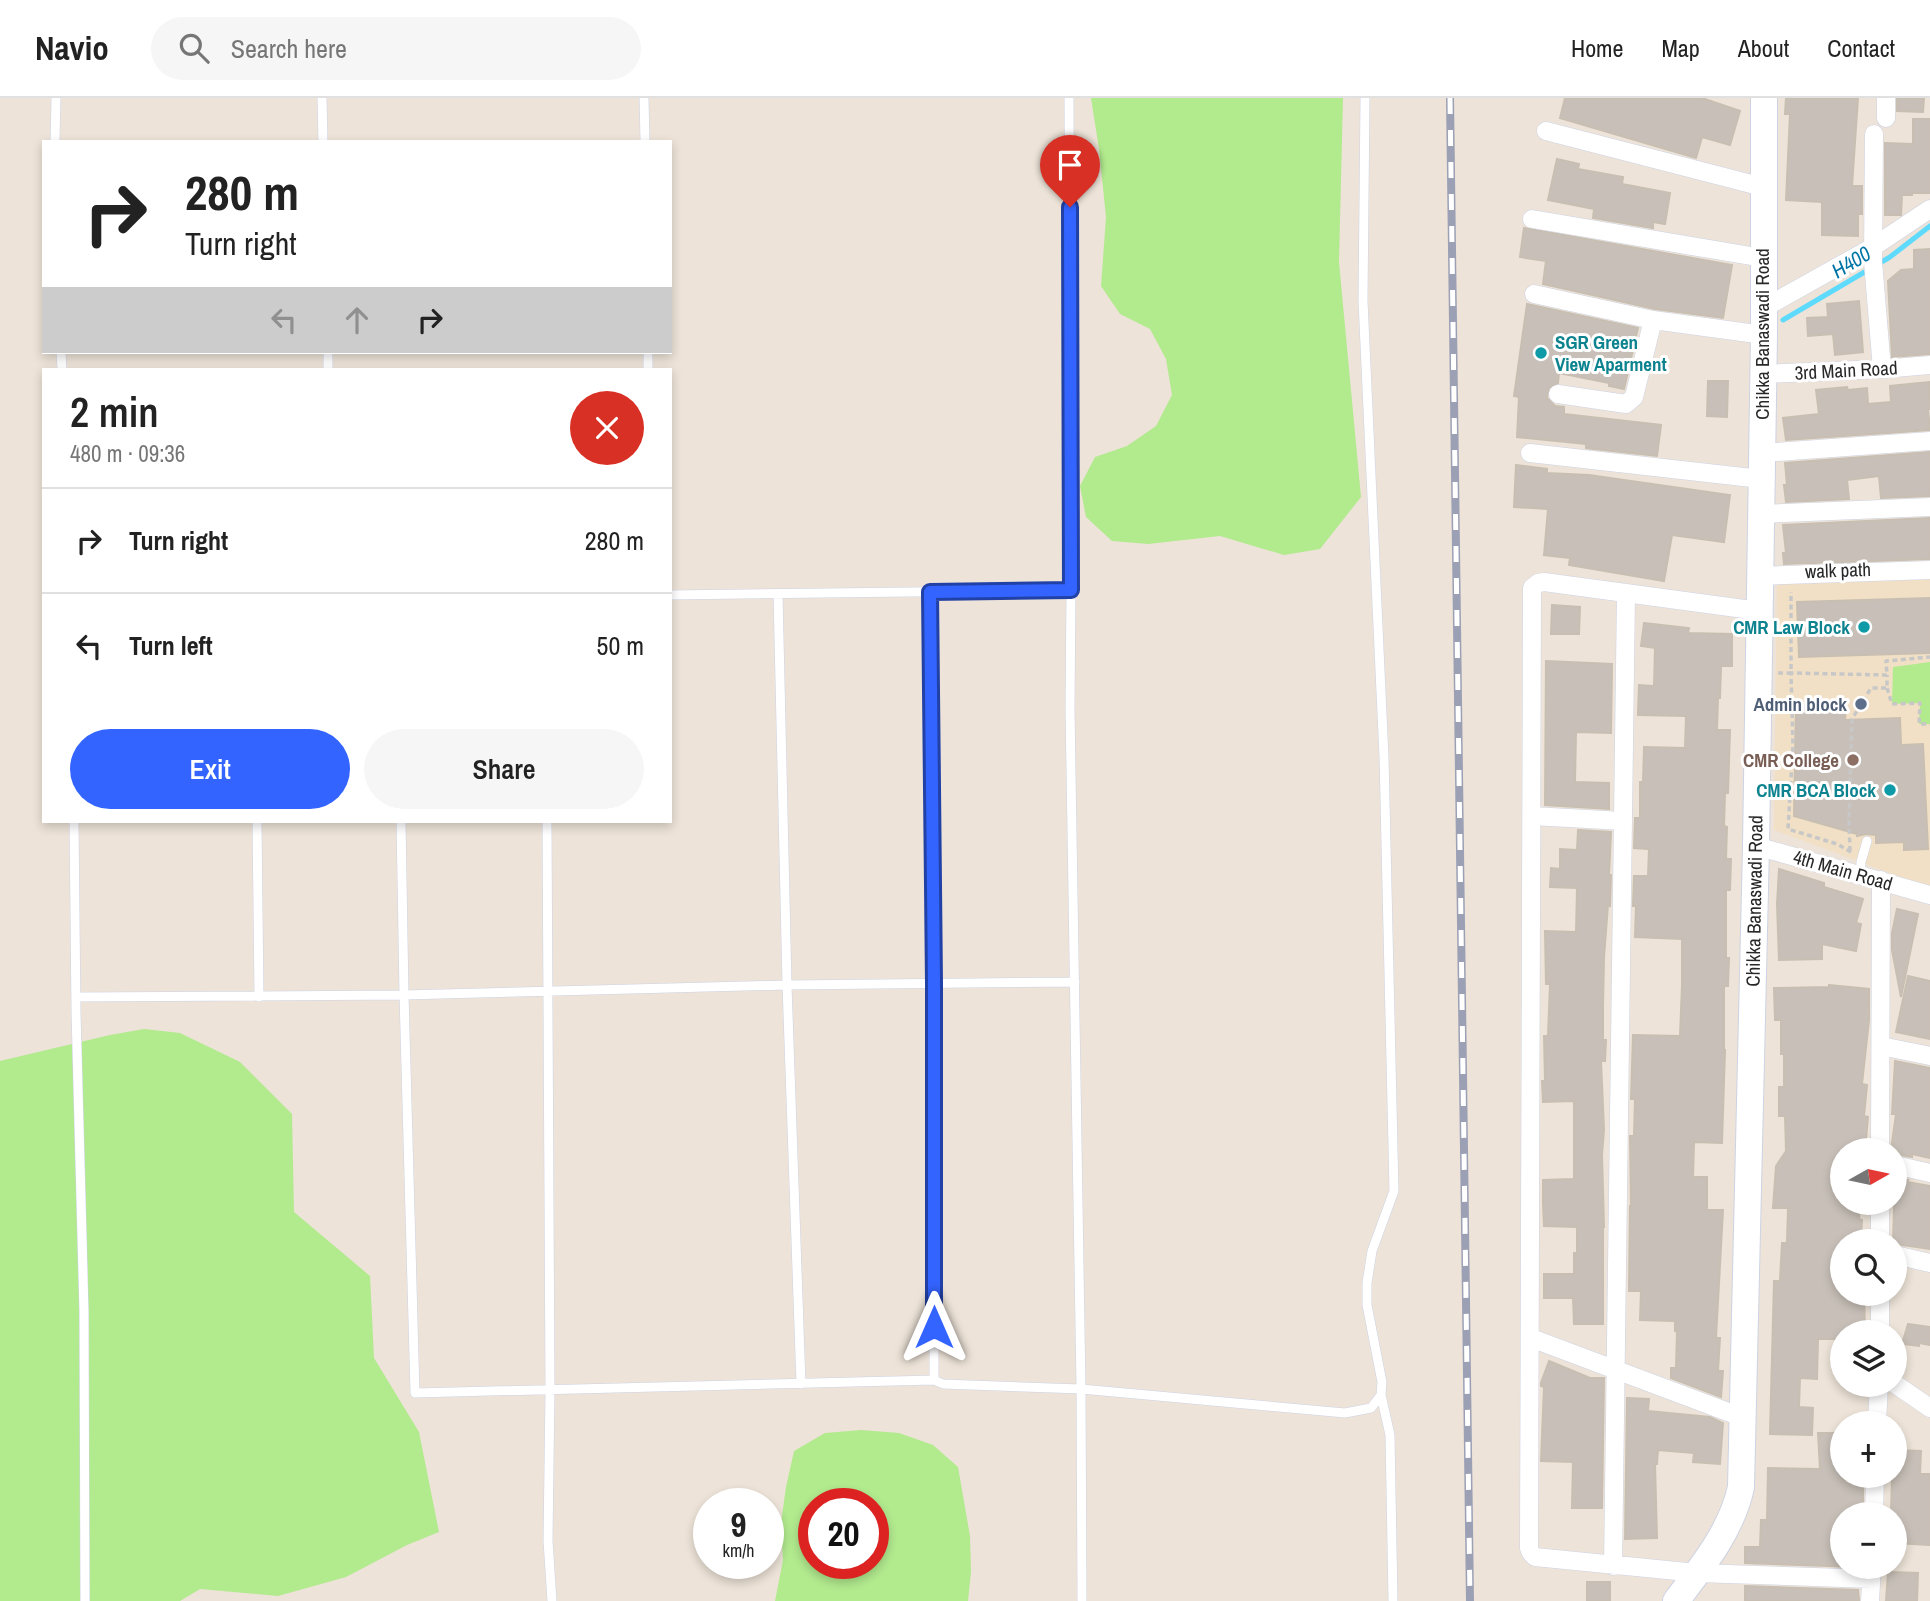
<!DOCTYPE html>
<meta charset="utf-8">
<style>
:root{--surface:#fff;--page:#f6f6f6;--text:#222;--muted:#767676;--line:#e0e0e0;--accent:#3364ff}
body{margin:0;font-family:"Archivo Narrow",sans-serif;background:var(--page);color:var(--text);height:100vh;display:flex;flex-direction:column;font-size:26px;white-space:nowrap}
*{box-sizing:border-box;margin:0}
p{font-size:23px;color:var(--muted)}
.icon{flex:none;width:38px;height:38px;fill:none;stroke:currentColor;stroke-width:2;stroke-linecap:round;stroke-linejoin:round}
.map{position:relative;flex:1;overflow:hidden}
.details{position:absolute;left:42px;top:270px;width:630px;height:455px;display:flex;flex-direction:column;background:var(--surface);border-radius:0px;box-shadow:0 4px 10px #0003}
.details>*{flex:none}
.guide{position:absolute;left:42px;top:42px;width:630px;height:214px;border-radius:0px;box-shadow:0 4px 10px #0003;background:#fff;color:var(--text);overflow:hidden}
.needle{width:46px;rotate:81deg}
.fabs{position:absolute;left:1830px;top:1040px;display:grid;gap:14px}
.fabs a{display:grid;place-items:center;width:77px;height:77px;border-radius:50%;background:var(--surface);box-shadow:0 4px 10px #0003;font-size:35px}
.speed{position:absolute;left:693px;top:1390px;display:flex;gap:14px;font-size:35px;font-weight:700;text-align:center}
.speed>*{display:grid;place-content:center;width:91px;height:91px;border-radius:50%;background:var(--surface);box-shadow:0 4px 10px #0003;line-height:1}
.speed small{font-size:18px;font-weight:400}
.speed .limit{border:10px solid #d22;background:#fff;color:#111}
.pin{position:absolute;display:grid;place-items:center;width:60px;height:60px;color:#fff;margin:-72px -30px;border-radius:50% 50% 50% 0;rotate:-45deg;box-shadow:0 0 7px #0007}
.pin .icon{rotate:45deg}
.me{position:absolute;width:77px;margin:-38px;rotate:0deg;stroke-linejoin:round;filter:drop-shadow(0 0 5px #0008)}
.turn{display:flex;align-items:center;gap:24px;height:147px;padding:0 28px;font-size:32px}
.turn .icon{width:91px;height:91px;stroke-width:2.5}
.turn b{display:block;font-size:49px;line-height:60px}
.lanes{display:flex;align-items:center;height:66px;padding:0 28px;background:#0003;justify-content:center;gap:35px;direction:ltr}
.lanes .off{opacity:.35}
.round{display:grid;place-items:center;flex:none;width:74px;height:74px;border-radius:37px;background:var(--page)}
.headline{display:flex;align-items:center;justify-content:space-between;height:119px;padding:0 28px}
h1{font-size:42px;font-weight:600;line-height:52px}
.primary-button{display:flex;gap:14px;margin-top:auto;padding:14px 28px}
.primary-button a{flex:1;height:80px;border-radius:42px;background:var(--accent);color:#fff;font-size:28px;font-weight:600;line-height:80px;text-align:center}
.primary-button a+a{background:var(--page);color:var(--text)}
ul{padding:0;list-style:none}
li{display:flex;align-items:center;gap:21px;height:105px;padding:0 28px;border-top:2px solid var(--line)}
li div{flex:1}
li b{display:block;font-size:26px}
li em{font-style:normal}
header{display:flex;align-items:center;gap:42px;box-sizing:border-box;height:98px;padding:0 35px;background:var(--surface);border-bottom:2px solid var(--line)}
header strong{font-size:33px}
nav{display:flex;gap:38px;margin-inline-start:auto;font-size:24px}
.search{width:490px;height:63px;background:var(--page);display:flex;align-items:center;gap:18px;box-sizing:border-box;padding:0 24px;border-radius:38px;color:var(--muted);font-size:26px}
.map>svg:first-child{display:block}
.education{fill:#f1e0c5}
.green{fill:#b2ea8e;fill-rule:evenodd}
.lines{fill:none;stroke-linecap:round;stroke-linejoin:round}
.stream{stroke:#5edafc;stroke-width:5}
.building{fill:#c8c0b8;stroke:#c8bfb2;stroke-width:2}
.service-casing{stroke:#cdd3e4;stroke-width:10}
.minor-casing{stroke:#cdd3e4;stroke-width:19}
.secondary-casing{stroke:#cdd3e4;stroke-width:28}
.path{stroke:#c7c7c7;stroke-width:3.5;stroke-dasharray:5 3.5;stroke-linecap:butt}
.service{stroke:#fff;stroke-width:9}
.minor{stroke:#fff;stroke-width:18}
.secondary{stroke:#fff;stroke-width:26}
.rail-casing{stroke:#9ba0b5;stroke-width:8}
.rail{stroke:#fff;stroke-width:5;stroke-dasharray:16;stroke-linecap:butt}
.route-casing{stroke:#2141a6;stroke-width:18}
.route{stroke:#3364ff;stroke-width:12}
.culture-dot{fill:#0f9aa8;stroke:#fff;stroke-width:2.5}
.service-dot{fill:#5c6f8a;stroke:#fff;stroke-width:2.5}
.education-dot{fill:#8d6e63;stroke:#fff;stroke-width:2.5}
.labels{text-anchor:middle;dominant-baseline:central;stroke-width:6;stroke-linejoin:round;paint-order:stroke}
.street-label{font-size:19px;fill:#282828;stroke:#fff}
.culture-label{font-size:19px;font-weight:bold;fill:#0d838f;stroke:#fff;text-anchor:end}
.service-label{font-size:19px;font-weight:bold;fill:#4e5e75;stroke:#fff;text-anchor:end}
.education-label{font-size:19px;font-weight:bold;fill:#785e54;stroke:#fff;text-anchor:end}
.water-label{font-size:21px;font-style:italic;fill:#0075a5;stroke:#fff}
</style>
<header>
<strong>Navio</strong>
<div class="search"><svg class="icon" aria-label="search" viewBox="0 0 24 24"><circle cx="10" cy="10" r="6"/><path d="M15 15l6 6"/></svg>Search here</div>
<nav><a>Home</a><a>Map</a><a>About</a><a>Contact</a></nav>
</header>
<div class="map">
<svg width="1930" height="1503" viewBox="0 0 1930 1503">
<rect width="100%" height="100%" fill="#ede3d8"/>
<!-- education -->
<path class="education" d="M 1930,479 L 1930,790 L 1774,732 L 1777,484 Z"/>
<!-- green -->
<path class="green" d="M 1091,0 L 1343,0 L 1339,164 L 1361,399 L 1320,451 L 1284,457 L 1220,438 L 1148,446 L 1112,443 L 1086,419 L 1080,388 L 1095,359 L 1127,348 L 1156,328 L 1172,297 L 1166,261 L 1150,231 L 1120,216 L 1101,188 L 1106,119 L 1099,51 Z
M 1930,564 L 1930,626 L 1919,626 L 1920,605 L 1892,606 L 1893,569 Z
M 144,931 L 180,935 L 240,964 L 292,1016 L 294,1114 L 370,1178 L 374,1260 L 419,1334 L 439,1434 L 407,1447 L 346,1479 L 278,1498 L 200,1491 L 180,1503 L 0,1503 L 0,963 L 110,937 Z
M 861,1332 L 899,1335 L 933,1347 L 958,1369 L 970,1438 L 971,1474 L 968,1503 L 775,1503 L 783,1462 L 781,1425 L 786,1389 L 794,1353 L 825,1335 ZM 814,1405 L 873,1405 L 873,1465 L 814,1465 Z"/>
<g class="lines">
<!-- stream -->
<path class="stream" d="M 1783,222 L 1890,159 L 1930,128"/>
</g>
<!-- building -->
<path class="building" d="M 1565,0 L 1702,0 L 1740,13 L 1730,47 L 1702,39 L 1696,60 L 1560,20 Z
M 1786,0 L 1858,0 L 1852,88 L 1862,88 L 1862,116 L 1858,116 L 1858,138 L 1822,137 L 1822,104 L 1786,102 L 1790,16 L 1785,16 Z
M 1897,0 L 1924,0 L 1923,14 L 1897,13 Z
M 1913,21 L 1930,21 L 1930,95 L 1912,95 L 1912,97 L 1902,97 L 1901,117 L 1885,117 L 1885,45 L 1913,46 Z
M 1557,61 L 1579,66 L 1578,71 L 1623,79 L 1622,86 L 1670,95 L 1665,126 L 1653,124 L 1653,130 L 1593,120 L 1594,111 L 1548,102 Z
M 1524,130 L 1732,167 L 1723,220 L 1655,211 L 1543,186 L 1546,163 L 1520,159 Z
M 1930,151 L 1930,256 L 1892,259 L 1888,183 L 1901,172 L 1914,171 L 1914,152 Z
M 1859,203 L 1863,254 L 1835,257 L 1833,236 L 1808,238 L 1807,220 L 1828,219 L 1827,206 Z
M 1527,206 L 1638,230 L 1624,291 L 1609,288 L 1609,285 L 1559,275 L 1558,285 L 1549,290 L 1547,300 L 1555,308 L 1564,309 L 1564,316 L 1661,327 L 1657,358 L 1586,350 L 1586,346 L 1517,339 L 1519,299 L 1514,298 Z
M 1708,283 L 1728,283 L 1727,319 L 1707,318 Z
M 1929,284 L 1930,311 L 1928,311 L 1930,332 L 1786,342 L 1783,320 L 1819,316 L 1816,292 L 1847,289 L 1848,292 L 1867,290 L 1868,306 L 1891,304 L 1890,288 Z
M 1930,354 L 1930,398 L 1881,400 L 1879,378 L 1847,382 L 1849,401 L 1786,404 L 1784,387 L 1787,387 L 1785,365 Z
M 1516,367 L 1547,371 L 1547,375 L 1589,377 L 1730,397 L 1724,444 L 1672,437 L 1664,483 L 1569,467 L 1570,460 L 1544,457 L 1548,411 L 1514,409 Z
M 1930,420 L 1930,461 L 1784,466 L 1783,455 L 1786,455 L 1783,427 Z
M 1930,500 L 1930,555 L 1799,559 L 1797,504 Z
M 1552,507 L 1580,509 L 1579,536 L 1551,536 Z
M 1644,525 L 1689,530 L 1688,535 L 1732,536 L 1732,568 L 1721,568 L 1720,600 L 1718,600 L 1717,632 L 1730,632 L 1728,695 L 1725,695 L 1724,728 L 1727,729 L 1726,761 L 1731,761 L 1730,792 L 1726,792 L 1726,860 L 1729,860 L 1728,888 L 1724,888 L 1724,952 L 1725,952 L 1722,1045 L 1694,1044 L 1693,1079 L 1707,1079 L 1707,1112 L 1723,1112 L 1716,1240 L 1720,1240 L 1718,1273 L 1723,1273 L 1721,1299 L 1671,1280 L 1671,1270 L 1676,1270 L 1677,1234 L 1675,1233 L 1675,1223 L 1640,1222 L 1641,1193 L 1629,1193 L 1630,1108 L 1631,1108 L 1630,1038 L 1634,1038 L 1635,1001 L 1631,1001 L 1633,937 L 1680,938 L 1682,887 L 1682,841 L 1635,839 L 1636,808 L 1633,808 L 1634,778 L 1648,778 L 1649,751 L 1634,750 L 1635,720 L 1640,720 L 1640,684 L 1643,684 L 1644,649 L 1685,650 L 1686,618 L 1638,617 L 1639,587 L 1654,588 L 1655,550 L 1641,548 Z
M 1546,563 L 1612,566 L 1611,635 L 1576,634 L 1575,684 L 1609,685 L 1609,711 L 1545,707 Z
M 1796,606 L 1846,607 L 1845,622 L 1900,620 L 1901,647 L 1923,646 L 1928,751 L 1904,752 L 1904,744 L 1876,745 L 1876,737 L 1866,736 L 1857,738 L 1857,736 L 1794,718 Z
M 1578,732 L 1611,734 L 1609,777 L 1611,777 L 1610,808 L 1608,807 L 1604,859 L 1603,908 L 1603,942 L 1606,942 L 1605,963 L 1601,963 L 1604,1032 L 1602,1057 L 1604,1129 L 1603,1129 L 1603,1226 L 1574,1226 L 1573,1200 L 1544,1200 L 1544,1176 L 1574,1176 L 1574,1155 L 1577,1155 L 1577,1129 L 1544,1128 L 1543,1106 L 1543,1082 L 1574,1081 L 1574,1003 L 1543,1004 L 1542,983 L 1545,983 L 1544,938 L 1548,938 L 1550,886 L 1546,886 L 1545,833 L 1576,834 L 1577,790 L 1550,789 L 1551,770 L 1560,771 L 1560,751 L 1577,752 Z
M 1779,771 L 1824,785 L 1824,789 L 1863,801 L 1856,825 L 1861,826 L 1856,853 L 1822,846 L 1822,861 L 1779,862 L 1777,806 Z
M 1897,811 L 1918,816 L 1901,899 L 1892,852 L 1892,835 Z
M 1908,878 L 1930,883 L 1930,941 L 1896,934 Z
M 1829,887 L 1869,891 L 1869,922 L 1862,986 L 1867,987 L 1864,1018 L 1868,1019 L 1865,1052 L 1843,1052 L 1843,1104 L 1860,1104 L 1859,1121 L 1862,1122 L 1861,1141 L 1843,1139 L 1843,1195 L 1864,1195 L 1865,1234 L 1843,1234 L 1843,1241 L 1818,1241 L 1817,1281 L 1800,1280 L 1799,1309 L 1813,1310 L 1812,1337 L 1770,1336 L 1774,1183 L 1780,1183 L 1782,1145 L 1787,1145 L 1788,1110 L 1773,1110 L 1776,1068 L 1786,1053 L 1785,1018 L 1779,1018 L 1779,989 L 1784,989 L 1784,956 L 1781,956 L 1781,922 L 1775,922 L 1774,890 L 1829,889 Z
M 1895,963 L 1930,970 L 1930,1060 L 1912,1056 L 1912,1059 L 1895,1056 L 1895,1052 L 1891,1052 L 1896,1016 L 1892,1016 Z
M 1895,1079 L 1908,1082 L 1907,1084 L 1930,1088 L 1930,1151 L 1895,1146 L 1895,1143 L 1893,1143 Z
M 1908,1226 L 1930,1229 L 1930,1247 L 1919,1245 L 1919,1248 L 1902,1246 Z
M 1549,1263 L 1590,1280 L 1604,1280 L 1602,1410 L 1572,1410 L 1573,1364 L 1541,1363 L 1544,1289 L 1541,1288 L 1541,1285 Z
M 1627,1300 L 1649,1301 L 1648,1313 L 1710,1319 L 1723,1325 L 1720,1366 L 1693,1364 L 1694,1355 L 1658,1352 L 1657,1366 L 1655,1366 L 1657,1440 L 1625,1441 Z
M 1818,1335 L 1843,1335 L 1843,1382 L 1863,1383 L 1863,1416 L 1843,1416 L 1843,1468 L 1857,1469 L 1745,1465 L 1745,1449 L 1760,1449 L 1761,1422 L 1767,1422 L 1768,1370 L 1820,1371 Z
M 1895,1352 L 1921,1353 L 1920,1376 L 1930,1376 L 1930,1447 L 1895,1445 L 1895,1416 L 1891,1416 L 1892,1378 L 1895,1378 Z
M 1888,1474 L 1918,1475 L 1917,1503 L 1886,1503 Z
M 1587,1484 L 1610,1484 L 1610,1503 L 1587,1503 Z
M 1745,1488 L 1858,1492 L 1859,1503 L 1745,1503 Z"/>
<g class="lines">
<!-- service casing -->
<g class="service-casing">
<path id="service" d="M 322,0 L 323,44
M 644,0 L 645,44
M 1069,0 L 1071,492 L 1070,611 L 1081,1291 L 1082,1503
M 55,44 L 56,0
M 61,254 L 62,271
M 328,254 L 328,271
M 648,254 L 648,271
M 930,494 L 934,886 L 934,1282
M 778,496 L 787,887 L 801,1286
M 670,497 L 1071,492
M 74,723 L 76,914 L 84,1214 L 85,1503
M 257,723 L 259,899
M 401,723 L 404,897 L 415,1295 L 934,1282 L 943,1286 L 1081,1291 L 1345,1315 L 1371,1310 L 1381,1297 L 1382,1284 L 1367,1207 L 1367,1185 L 1372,1153 L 1394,1093 L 1384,659 L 1363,203 L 1365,0
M 547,723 L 550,1292 L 548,1443 L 552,1503
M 1860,776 L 1861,764 L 1867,743
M 76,899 L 404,897 L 787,887 L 1075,884
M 1381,1297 L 1390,1337 L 1393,1503"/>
</g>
<!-- minor casing -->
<g class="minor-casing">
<path id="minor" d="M 1886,20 L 1886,0
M 1546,33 L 1763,89
M 1874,36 L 1873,164 L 1882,271
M 1532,121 L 1763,160
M 1534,196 L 1653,222 L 1764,237
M 1764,210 L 1873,149 L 1930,111
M 1763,276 L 1882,271 L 1930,267
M 1558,296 L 1626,306 L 1634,299 L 1653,222
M 1530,355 L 1761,381
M 1762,355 L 1930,343
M 1761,416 L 1930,409
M 1760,478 L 1930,472
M 1759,513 L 1544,484 L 1538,485 L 1532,490 L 1529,1450 L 1531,1455 L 1535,1459 L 1697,1475 L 1871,1481
M 1532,718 L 1623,723
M 1756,748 L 1930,797
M 1881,948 L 1930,958
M 1880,1052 L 1881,782
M 1895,1067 L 1930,1075
M 1880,1143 L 1880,1104
M 1895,1157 L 1930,1165
M 1880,1234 L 1880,1195
M 1531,1240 L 1744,1320
M 1895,1286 L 1930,1310
M 1877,1325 L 1879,1286
M 1874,1416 L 1875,1377
M 1613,1468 L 1626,495
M 1870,1503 L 1872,1468"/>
</g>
<!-- secondary casing -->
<g class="secondary-casing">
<path id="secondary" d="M 1676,1503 C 1702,1469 1732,1432 1741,1389 L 1756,748 L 1764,237 L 1764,0"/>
</g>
<!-- path -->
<path class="path" d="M 1778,575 L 1791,575 L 1791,494
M 1887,590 L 1892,606 L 1920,605 L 1919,626 L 1930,626
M 1850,753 L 1849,724 L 1852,621 L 1871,590 L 1887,590 L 1887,577
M 1851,754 L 1837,746 L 1788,731 L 1793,647 L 1791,575 L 1887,577 L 1886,563 L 1930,559"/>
<!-- service -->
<use href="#service" class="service"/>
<!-- minor -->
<use href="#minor" class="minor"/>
<!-- secondary -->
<use href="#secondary" class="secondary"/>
<!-- rail casing -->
<g class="rail-casing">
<path id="rail" d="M 1450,0 L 1470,1503"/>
</g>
<!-- rail -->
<use href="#rail" class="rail"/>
</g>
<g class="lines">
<!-- route casing -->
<g class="route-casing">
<path id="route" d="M 934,1229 L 934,886 L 930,494 L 1071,492 L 1070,109"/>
</g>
<!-- route -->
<use href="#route" class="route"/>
</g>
<!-- markers -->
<g class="culture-dot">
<circle cx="1541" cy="255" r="7"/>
<circle cx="1864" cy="529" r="7"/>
<circle cx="1890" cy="692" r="7"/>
</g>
<circle class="service-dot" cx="1861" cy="606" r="7"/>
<circle class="education-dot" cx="1853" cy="662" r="7"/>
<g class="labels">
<!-- street labels -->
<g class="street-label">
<text transform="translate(1762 236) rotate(-90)">Chikka Banaswadi Road</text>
<text transform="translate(1846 272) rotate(-3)">3rd Main Road</text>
<text transform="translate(1838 472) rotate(-2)">walk path</text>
<text transform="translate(1843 772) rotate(16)">4th Main Road</text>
<text transform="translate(1754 803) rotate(-89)">Chikka Banaswadi Road</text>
</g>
<!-- culture labels -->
<g class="culture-label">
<text x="1555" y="244" text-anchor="start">SGR Green<tspan x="1555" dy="22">View Aparment</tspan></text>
<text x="1850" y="529">CMR Law Block</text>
<text x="1876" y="692">CMR BCA Block</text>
</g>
<!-- service labels -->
<g class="service-label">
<text x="1847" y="606">Admin block</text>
</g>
<!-- education labels -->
<g class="education-label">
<text x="1839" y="662">CMR College</text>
</g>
<!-- water labels -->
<g class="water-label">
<text transform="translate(1851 164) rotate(-31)">H400</text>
</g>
</g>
</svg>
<div class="fabs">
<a><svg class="needle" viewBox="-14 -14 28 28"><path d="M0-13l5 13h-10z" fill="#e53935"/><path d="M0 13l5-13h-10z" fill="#767676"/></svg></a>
<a><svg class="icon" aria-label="search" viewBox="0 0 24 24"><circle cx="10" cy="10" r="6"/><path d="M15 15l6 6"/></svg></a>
<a><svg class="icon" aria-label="layers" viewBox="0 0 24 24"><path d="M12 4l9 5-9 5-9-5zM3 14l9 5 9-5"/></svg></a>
<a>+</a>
<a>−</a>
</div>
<div class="speed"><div>9<small>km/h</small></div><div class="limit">20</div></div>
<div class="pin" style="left:1070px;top:109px;background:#d93025"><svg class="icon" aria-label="arrive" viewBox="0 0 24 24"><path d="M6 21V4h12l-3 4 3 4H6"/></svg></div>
<svg class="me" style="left:934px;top:1229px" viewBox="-20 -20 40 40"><path d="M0-17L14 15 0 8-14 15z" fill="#3364ff" stroke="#fff" stroke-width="4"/></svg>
<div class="guide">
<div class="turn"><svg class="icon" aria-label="right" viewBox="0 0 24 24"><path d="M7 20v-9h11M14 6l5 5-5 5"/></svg><div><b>280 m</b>Turn right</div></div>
<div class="lanes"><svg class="icon off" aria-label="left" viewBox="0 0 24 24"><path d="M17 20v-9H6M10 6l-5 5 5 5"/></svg><svg class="icon off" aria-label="ahead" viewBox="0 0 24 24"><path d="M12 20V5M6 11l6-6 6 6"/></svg><svg class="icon" aria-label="right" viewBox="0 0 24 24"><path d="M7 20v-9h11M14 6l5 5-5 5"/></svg></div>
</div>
<section class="details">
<div class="headline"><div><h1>2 min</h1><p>480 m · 09:36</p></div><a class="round" style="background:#d93025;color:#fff"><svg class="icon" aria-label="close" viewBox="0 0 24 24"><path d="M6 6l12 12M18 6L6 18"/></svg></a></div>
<ul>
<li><svg class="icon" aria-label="right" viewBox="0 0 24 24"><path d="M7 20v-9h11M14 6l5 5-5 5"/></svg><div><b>Turn right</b></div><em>280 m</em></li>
<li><svg class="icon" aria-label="left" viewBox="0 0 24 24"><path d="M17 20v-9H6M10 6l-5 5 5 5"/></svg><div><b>Turn left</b></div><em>50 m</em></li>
</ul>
<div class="primary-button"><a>Exit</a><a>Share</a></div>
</section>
</div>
